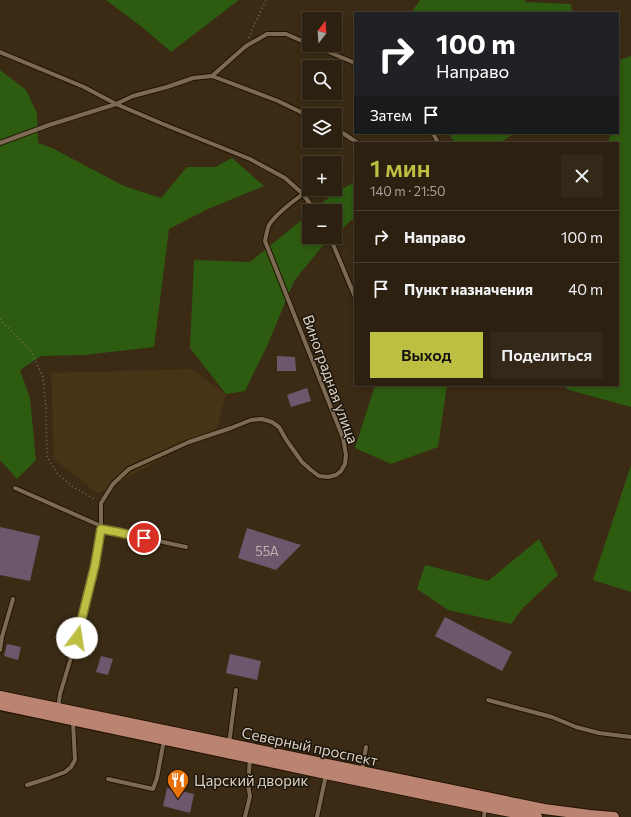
<!DOCTYPE html>
<html lang="ru">
<meta charset="utf-8">
<style>
:root{--surface:#2c2010;--page:#342819;--text:#f1f3f6;--muted:#a6a39f;--line:#483e30;--accent:#bdbf43}
body{margin:0;font-family:Commissioner,sans-serif;background:var(--page);color:var(--text);height:100vh;display:flex;flex-direction:column;font-size:15px;white-space:nowrap}
*{box-sizing:border-box;margin:0}
p{font-size:13px;color:var(--muted)}
.icon{flex:none;width:22px;height:22px;fill:none;stroke:currentColor;stroke-width:2;stroke-linecap:round;stroke-linejoin:round}
.map{position:relative;flex:1;overflow:hidden}
.sheet{position:absolute;left:354px;top:142px;width:265px;height:244px;display:flex;flex-direction:column;background:var(--surface);border-radius:0px;box-shadow:0 2px 6px #0003,0 0 0 1px var(--line)}
.sheet>*{flex:none}
.top-card{position:absolute;left:354px;top:12px;width:265px;height:122px;border-radius:0px;box-shadow:0 2px 6px #0003,0 0 0 1px var(--line);background:#202124;color:#fff;overflow:hidden}
.needle{width:26px;rotate:17deg}
.controls{position:absolute;left:302px;top:12px;display:grid;gap:8px}
.controls a{display:grid;place-items:center;width:40px;height:40px;border-radius:0px;background:var(--surface);box-shadow:0 2px 6px #0003,0 0 0 1px var(--line);font-size:20px}
.pin{position:absolute;display:grid;place-items:center;width:34px;height:34px;color:#fff;margin:-17px;border:2px solid #fff;border-radius:50%;box-shadow:0 1px 4px #0007}
.me{position:absolute;width:44px;margin:-22px;rotate:14deg;stroke-linejoin:round;filter:drop-shadow(0 0 3px #0008)}
.turn{display:flex;align-items:center;gap:14px;height:84px;padding:0 16px;font-size:18px}
.turn .icon{width:52px;height:52px;stroke-width:2.5}
.turn b{display:block;font-size:28px;line-height:34px}
.then{display:flex;align-items:center;height:38px;padding:0 16px;background:#0003;gap:8px;font-size:15px}
.round{display:grid;place-items:center;flex:none;width:42px;height:42px;border-radius:0px;background:var(--page)}
.headline{display:flex;align-items:center;justify-content:space-between;height:68px;padding:0 16px}
h1{font-size:24px;font-weight:600;line-height:30px;color:var(--accent)}
.cta{display:flex;gap:8px;margin-top:auto;padding:8px 16px}
.cta a{flex:1;height:46px;border-radius:0px;background:var(--accent);color:#111;font-size:16px;font-weight:600;line-height:46px;text-align:center}
.cta a+a{background:var(--page);color:var(--text)}
ul{padding:0;list-style:none}
li{display:flex;align-items:center;gap:12px;height:52px;padding:0 16px;border-top:1px solid var(--line)}
li div{flex:1}
li b{display:block;font-size:15px}
li em{font-style:normal}
.map>svg:first-child{display:block}
.built{fill:#473316}
.green{fill:#2d5b0f}
.building{fill:#6c576d}
.lines{fill:none;stroke-linecap:round;stroke-linejoin:round}
.service-casing{stroke:#221300;stroke-width:6}
.primary-casing{stroke:#221300;stroke-width:12}
.path{stroke:#7f715f;stroke-width:1.5;stroke-dasharray:1 3;stroke-linecap:butt}
.service{stroke:#7d6a53;stroke-width:4}
.primary{stroke:#bb8372;stroke-width:10}
.route-casing{stroke:#7b7c2c;stroke-width:10}
.route{stroke:#bdbf43;stroke-width:7}
.labels{text-anchor:middle;dominant-baseline:central;stroke-width:3;stroke-linejoin:round;paint-order:stroke}
.number-label{font-size:13px;fill:#bfb2ae}
.street-label{font-size:15px;fill:#dbd0c3;stroke:#1c150b}
.poi-label{font-size:15px;fill:#dbd0c3;stroke:#1c150b;text-anchor:start}
</style>
<div class="map">
<svg width="631" height="817" viewBox="0 0 631 817">
<rect width="100%" height="100%" fill="#3b2b15"/>
<!-- built -->
<path class="built" d="M 191,369 L 226,394 L 217,428 L 98,494 L 54,459 L 51,373 Z"/>
<!-- green -->
<path class="green" d="M 106,0 L 239,0 L 171,52 L 142,27 Z
M 420,0 L 525,0 L 525,2 L 571,4 L 572,13 L 411,13 Z
M 631,56 L 631,407 L 569,390 L 563,385 L 618,385 L 618,143 L 608,143 L 611,133 L 618,133 L 619,60 Z
M 0,70 L 26,90 L 37,113 L 38,143 L 52,148 L 124,186 L 161,198 L 187,167 L 215,167 L 232,158 L 264,186 L 208,209 L 169,229 L 154,347 L 84,355 L 41,356 L 20,370 L 30,398 L 36,460 L 17,479 L 0,460 Z
M 448,133 L 515,133 L 499,143 L 455,143 Z
M 355,182 L 355,217 L 335,235 L 335,211 L 312,211 L 336,192 Z
M 309,214 L 309,237 L 333,237 L 321,248 L 294,281 L 268,344 L 245,391 L 226,394 L 190,348 L 194,260 L 250,262 Z
M 375,385 L 447,385 L 438,447 L 391,464 L 355,448 Z
M 631,465 L 631,592 L 593,580 Z
M 539,539 L 558,575 L 523,608 L 511,624 L 448,610 L 417,589 L 425,565 L 488,581 Z"/>
<!-- building -->
<path class="building" d="M 320,155 L 338,163 L 317,163 Z
M 277,356 L 295,357 L 296,371 L 277,371 Z
M 307,388 L 311,401 L 291,407 L 287,395 Z
M 0,527 L 40,536 L 30,581 L 0,575 Z
M 247,528 L 301,545 L 276,570 L 238,558 Z
M 445,617 L 512,652 L 502,671 L 435,636 Z
M 7,644 L 21,647 L 18,660 L 4,656 Z
M 230,654 L 261,661 L 257,680 L 226,673 Z
M 101,656 L 113,659 L 108,675 L 96,672 Z
M 167,788 L 194,794 L 190,813 L 163,806 Z"/>
<g class="lines">
<!-- service casing -->
<g class="service-casing">
<path id="service" d="M 312,45 L 355,63
M 0,52 L 84,87 L 116,104 L 163,124 L 250,159 L 285,178 L 303,194 C 292,202 276,214 269,225 C 267,230 266,236 265,241 L 343,438 L 346,455 L 345,464 L 341,471 L 336,475 L 328,477 L 319,476 L 311,470 L 302,462 L 287,441 L 279,427 L 272,422 L 262,419 L 251,420 L 231,428 L 189,442 L 129,469 L 113,484 L 101,503 L 101,529 L 95,565 L 77,638 L 60,694 L 58,708
M 212,76 L 246,46 L 267,34 L 286,34 L 309,44
M 335,128 L 358,143
M 433,133 L 438,143
M 0,143 L 49,125 L 116,104 L 133,96 L 167,87 L 193,78 L 212,76 L 278,101 L 309,116
M 313,189 L 303,194 L 315,211
M 330,237 L 355,297
M 15,488 L 101,526
M 101,529 L 117,532 L 186,547
M 0,650 L 2,637 L 13,599
M 488,700 L 552,717 L 576,727 L 599,733 L 631,737
M 229,744 L 236,690
M 362,772 L 366,747
M 108,779 L 153,789 L 157,778 L 164,740
M 27,785 L 49,778 L 65,772 L 71,767 L 75,760 L 73,722
M 245,817 L 250,796 L 248,785 L 250,758
M 317,817 L 326,775
M 484,817 L 485,807"/>
</g>
<!-- primary casing -->
<g class="primary-casing">
<path id="primary" d="M 0,696 L 544,809 L 590,815 L 614,817
M 0,705 L 326,774 L 485,807 L 537,817"/>
</g>
<!-- path -->
<path class="path" d="M 249,38 L 254,25 L 266,0
M 0,319 L 31,351 L 43,377 L 46,408 L 47,457 L 58,474 L 73,487 L 96,500"/>
<!-- service -->
<use href="#service" class="service"/>
<!-- primary -->
<use href="#primary" class="primary"/>
</g>
<g class="lines">
<!-- route casing -->
<g class="route-casing">
<path id="route" d="M 77,638 L 95,565 L 101,529 L 117,532 L 144,538"/>
</g>
<!-- route -->
<use href="#route" class="route"/>
</g>
<!-- icons -->
<defs>
<g id="restaurant-pin" transform="scale(1.15)"><path d="M0 17L-7.5 6A9.5 9.5 0 1 1 7.5 6Z" fill="#e8710a" stroke="#1c150b"/><path d="M-5-6h1v4h1v-4h1v4h1v-4h1v5L-1.5 .5V6h-2V.5L-5-1ZM5-6V6H3V1.5H1.5Q1.5-4 5-6Z" fill="#fff"/></g>
</defs>
<g fill-rule="evenodd">
<use href="#restaurant-pin" x="178" y="780"/>
</g>
<g class="labels">
<!-- number labels -->
<g class="number-label">
<text x="267" y="551">55А</text>
</g>
<!-- street labels -->
<g class="street-label">
<text transform="translate(331 379) rotate(70)">Виноградная улица</text>
<text transform="translate(310 746) rotate(12)">Северный проспект</text>
</g>
<!-- poi labels -->
<g class="poi-label">
<text x="194" y="780">Царский дворик</text>
</g>
</g>
</svg>
<div class="controls">
<a><svg class="needle" viewBox="-14 -14 28 28"><path d="M0-13l5 13h-10z" fill="#e53935"/><path d="M0 13l5-13h-10z" fill="#a6a39f"/></svg></a>
<a><svg class="icon" aria-label="search" viewBox="0 0 24 24"><circle cx="10" cy="10" r="6"/><path d="M15 15l6 6"/></svg></a>
<a><svg class="icon" aria-label="layers" viewBox="0 0 24 24"><path d="M12 4l9 5-9 5-9-5zM3 14l9 5 9-5"/></svg></a>
<a>+</a>
<a>−</a>
</div>
<div class="pin" style="left:144px;top:538px;background:#d93025"><svg class="icon" aria-label="arrive" viewBox="0 0 24 24"><path d="M6 21V4h12l-3 4 3 4H6"/></svg></div>
<svg class="me" style="left:77px;top:638px" viewBox="-20 -20 40 40"><circle r="19" fill="#fff"/><path d="M0-13L10 11 0 6-10 11z" fill="#bdbf43"/></svg>
<div class="top-card">
<div class="turn"><svg class="icon" aria-label="right" viewBox="0 0 24 24"><path d="M7 20v-9h11M14 6l5 5-5 5"/></svg><div><b>100 m</b>Направо</div></div>
<div class="then">Затем<svg class="icon" aria-label="arrive" viewBox="0 0 24 24"><path d="M6 21V4h12l-3 4 3 4H6"/></svg></div>
</div>
<section class="sheet">
<div class="headline"><div><h1>1 мин</h1><p>140 m · 21:50</p></div><a class="round"><svg class="icon" aria-label="close" viewBox="0 0 24 24"><path d="M6 6l12 12M18 6L6 18"/></svg></a></div>
<ul>
<li><svg class="icon" aria-label="right" viewBox="0 0 24 24"><path d="M7 20v-9h11M14 6l5 5-5 5"/></svg><div><b>Направо</b></div><em>100 m</em></li>
<li><svg class="icon" aria-label="arrive" viewBox="0 0 24 24"><path d="M6 21V4h12l-3 4 3 4H6"/></svg><div><b>Пункт назначения</b></div><em>40 m</em></li>
</ul>
<div class="cta"><a>Выход</a><a>Поделиться</a></div>
</section>
</div>
